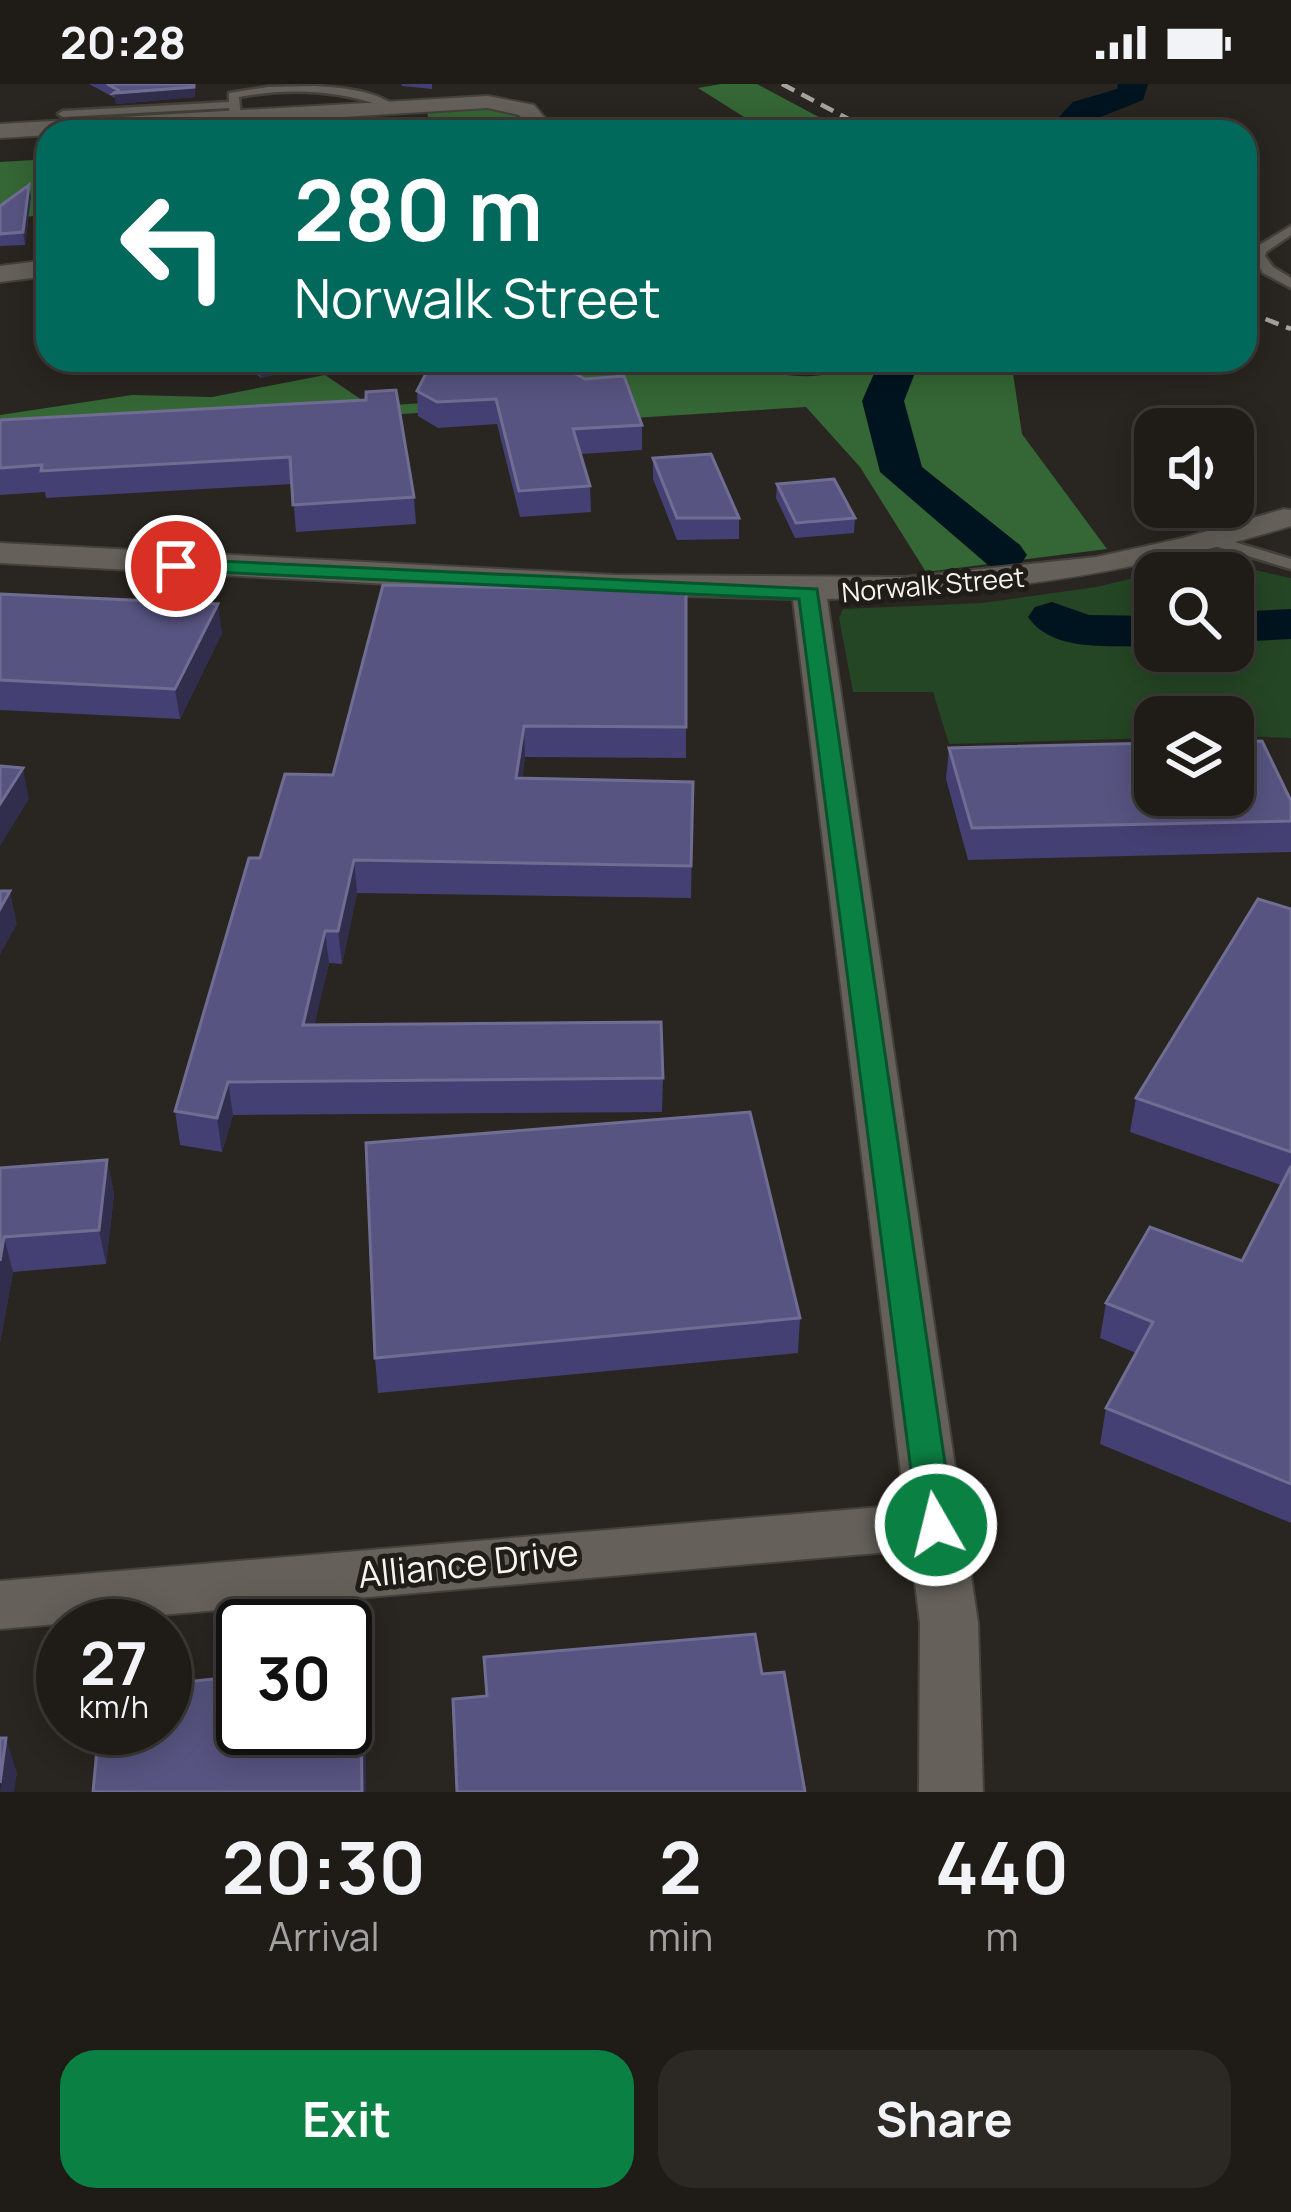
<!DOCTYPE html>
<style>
:root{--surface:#1f1c18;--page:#2c2925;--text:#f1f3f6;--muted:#a1a1a2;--line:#3c3a37;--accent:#0b8043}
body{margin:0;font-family:Manrope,sans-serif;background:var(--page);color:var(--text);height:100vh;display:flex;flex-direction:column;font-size:45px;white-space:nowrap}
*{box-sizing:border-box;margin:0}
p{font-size:39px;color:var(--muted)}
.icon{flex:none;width:66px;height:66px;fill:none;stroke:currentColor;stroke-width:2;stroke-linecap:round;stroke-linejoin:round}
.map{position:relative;height:1708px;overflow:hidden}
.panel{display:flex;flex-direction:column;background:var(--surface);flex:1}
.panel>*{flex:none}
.top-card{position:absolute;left:36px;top:36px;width:1221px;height:252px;border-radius:36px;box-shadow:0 6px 30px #0003,0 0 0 3px var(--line);background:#00695c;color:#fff;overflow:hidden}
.tools{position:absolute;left:1134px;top:324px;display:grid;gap:24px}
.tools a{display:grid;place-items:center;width:120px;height:120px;border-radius:24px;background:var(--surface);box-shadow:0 6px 30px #0003,0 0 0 3px var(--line);font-size:60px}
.speed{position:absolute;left:36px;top:1515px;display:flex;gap:24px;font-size:60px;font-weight:700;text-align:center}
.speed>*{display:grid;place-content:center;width:156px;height:156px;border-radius:50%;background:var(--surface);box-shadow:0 6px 30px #0003,0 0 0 3px var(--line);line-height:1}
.speed small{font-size:30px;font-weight:400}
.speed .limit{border:6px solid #111;border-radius:18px;background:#fff;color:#111}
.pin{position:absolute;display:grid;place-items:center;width:102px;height:102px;color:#fff;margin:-51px;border:6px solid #fff;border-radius:50%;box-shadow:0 3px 12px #0007}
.me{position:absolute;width:132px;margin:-66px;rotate:352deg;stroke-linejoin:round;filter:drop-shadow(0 0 9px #0008)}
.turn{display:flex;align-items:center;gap:42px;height:252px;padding:0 60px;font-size:54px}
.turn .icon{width:156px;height:156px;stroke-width:2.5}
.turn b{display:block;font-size:84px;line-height:102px}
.eta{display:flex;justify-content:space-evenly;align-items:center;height:204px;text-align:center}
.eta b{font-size:72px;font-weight:700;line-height:84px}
.cta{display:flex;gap:24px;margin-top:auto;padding:24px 60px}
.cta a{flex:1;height:138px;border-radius:36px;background:var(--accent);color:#fff;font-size:48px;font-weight:700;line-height:138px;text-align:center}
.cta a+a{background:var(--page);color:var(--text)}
.status{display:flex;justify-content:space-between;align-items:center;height:84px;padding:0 60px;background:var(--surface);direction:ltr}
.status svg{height:33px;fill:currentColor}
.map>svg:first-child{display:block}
.green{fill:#254624;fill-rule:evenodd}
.forest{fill:#356635}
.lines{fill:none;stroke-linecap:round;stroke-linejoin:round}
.river{fill:#00141f;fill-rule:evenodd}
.lane-casing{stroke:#44403c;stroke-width:5}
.street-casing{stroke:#44403c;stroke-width:4}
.lane{fill:#65605a;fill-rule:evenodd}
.street{fill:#65605a;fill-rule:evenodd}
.rail{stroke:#a7a3a0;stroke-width:4.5;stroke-dasharray:14 8;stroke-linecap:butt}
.wall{fill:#444073}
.shaded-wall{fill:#312d4c}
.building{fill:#575481;stroke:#706d92;stroke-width:3}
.route{fill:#0b8043;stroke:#07532c;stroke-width:3}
.labels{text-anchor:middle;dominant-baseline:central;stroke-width:10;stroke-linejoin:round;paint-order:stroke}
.far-street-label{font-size:27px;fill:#f6f3f0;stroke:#201c17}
.near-street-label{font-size:36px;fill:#f6f3f0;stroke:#201c17}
</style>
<div class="status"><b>20:28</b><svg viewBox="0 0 49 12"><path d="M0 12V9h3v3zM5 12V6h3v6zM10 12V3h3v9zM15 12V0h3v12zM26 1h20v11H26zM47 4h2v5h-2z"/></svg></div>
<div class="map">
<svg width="1291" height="1708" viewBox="0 0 1291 1708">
<rect width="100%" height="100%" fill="#292520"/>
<!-- green -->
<path class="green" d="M 1209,476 L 1291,494 L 1291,654 L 1233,652 L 1233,633 L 1155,633 L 1155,654 L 949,660 L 933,608 L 853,608 L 839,534 L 843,525 L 982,519 L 1096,503 ZM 1155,489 L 1233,489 L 1233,567 L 1155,567 Z"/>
<!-- forest -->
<path class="forest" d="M 721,0 L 757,0 L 847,48 L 589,48 L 752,38 L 698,4 Z
M 486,23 L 510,26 L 532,48 L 433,48 L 426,26 Z
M 34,76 L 48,98 L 48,141 L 37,142 L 36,132 L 0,134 L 0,78 Z
M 862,276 L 1011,276 L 1022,350 L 1107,465 L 926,488 L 860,383 L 806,323 L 633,334 L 625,316 L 0,355 L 0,331 L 132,311 L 212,313 L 325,291 L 371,322 L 463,317 L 543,292 L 747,282 C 782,294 831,299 862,276 Z"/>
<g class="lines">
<!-- river -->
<path class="river" d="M 1118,0 L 1148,0 L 1143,16 L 1088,38 L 1091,48 L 1059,48 L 1056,36 L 1073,18 L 1117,5 Z
M 880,276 L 920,276 L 904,317 L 922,383 L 1020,461 L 1027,471 L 1020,481 L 1004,485 L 988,481 L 880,388 L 862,317 Z
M 1052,518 L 1089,531 L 1155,532 L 1155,562 C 1115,561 1053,570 1028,533 L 1035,523 Z
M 1291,525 L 1291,555 L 1233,558 L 1233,528 Z"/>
<!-- lane casing -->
<g class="lane-casing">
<path id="lane" d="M 315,2 C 344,4 374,6 397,23 L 392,26 C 344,6 290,3 239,13 L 241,33 L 236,36 L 231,33 L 229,24 L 63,33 L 58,30 L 63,27 L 229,18 L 229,9 L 268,3 Z
M 1291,142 L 1291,151 L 1266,168 L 1265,172 L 1273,183 L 1291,194 L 1291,204 L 1263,189 L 1253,172 L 1256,163 Z
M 1214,452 L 1291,475 L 1291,485 L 1208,460 L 1208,454 Z"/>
</g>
<!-- street casing -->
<g class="street-casing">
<path id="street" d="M 488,12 L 534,21 L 557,48 L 534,48 L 519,31 L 488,24 L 0,54 L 0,40 Z
M 48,176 L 48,192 L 0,198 L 0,182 Z
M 1284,425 L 1291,426 L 1291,442 C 1138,489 987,511 827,515 L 978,1539 L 983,1708 L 919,1708 L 920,1539 L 911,1466 L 0,1545 L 0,1497 L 905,1421 L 793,515 L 518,507 L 0,479 L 0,459 L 615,491 L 905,493 L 1096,473 L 1183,454 Z"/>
</g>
<!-- lane -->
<use href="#lane" class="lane"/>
<!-- street -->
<use href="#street" class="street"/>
<!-- rail -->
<path class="rail" d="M 782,0 L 873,48
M 1245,227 L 1291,245"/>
</g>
<!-- wall -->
<path class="wall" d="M 89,0 L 198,0 L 194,0 L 195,13 L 116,20 L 115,14 Z
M 401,0 L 432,0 L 432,5 L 402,2 Z
M 31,113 L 25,161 L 0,162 L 0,122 Z
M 238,276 L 309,276 L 310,282 L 261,294 Z
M 433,276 L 642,341 L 642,366 L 581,370 L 590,402 L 591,428 L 520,433 L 497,340 L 438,344 L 418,332 L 417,307 Z
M 366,316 L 414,413 L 416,440 L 296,448 L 292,400 L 46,414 L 45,408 L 0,411 L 0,336 Z
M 653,374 L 739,434 L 739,455 L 677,456 L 653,395 Z
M 777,400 L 855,434 L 854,449 L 795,454 L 776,414 Z
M 686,507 L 686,674 L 525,673 L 522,694 L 693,698 L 691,814 L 357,809 L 342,880 L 329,879 L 314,941 L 663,994 L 662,1028 L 233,1031 L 222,1068 L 180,1061 L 175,1027 L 260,774 L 333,691 Z
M 0,510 L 222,549 L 180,635 L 0,626 Z
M 949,664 L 1291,717 L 1291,768 L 968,776 L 946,695 Z
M 1291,825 L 1291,1439 L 1100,1360 L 1106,1324 L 1136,1269 L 1100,1254 L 1106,1219 L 1242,1177 L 1281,1101 L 1130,1048 L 1136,1014 Z
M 107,1076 L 114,1110 L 106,1180 L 13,1188 L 0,1259 L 0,1084 Z
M 800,1234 L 798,1269 L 378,1309 L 375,1274 Z"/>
<!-- shaded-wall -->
<path class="shaded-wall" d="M 194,3 L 195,13 L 116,20 L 114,9 Z
M 29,101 L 31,113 L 25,161 L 23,148 Z
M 278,276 L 309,276 L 310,282 L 261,294 L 259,280 Z
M 218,520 L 222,549 L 180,635 L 175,605 Z
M 524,642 L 525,673 L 517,725 L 516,694 Z
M 23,684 L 29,715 L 0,762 L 0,720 Z
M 354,776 L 357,809 L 342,880 L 338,847 Z
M 10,807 L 17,840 L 0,871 L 0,825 Z
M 325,847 L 329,879 L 307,974 L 303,941 Z
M 228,998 L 233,1031 L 222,1068 L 217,1034 Z
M 107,1076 L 114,1110 L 106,1180 L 99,1146 Z
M 4,1153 L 13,1188 L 0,1259 L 0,1177 Z
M 361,1620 L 366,1655 L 366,1708 L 362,1708 Z
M 6,1654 L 17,1689 L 14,1708 L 0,1708 Z"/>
<!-- building -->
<path class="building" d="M 107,0 L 194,0 L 194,3 L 114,9 L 118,6 Z
M 185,36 L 186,48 L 114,48 L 114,40 Z
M 29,101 L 23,148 L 0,150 L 0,122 Z
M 254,276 L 278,276 L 259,280 Z
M 433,276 L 550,276 L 585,295 L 624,292 L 642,341 L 573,345 L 590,402 L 519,407 L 496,315 L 437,318 L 417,307 Z
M 396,306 L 414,413 L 293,421 L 290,373 L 41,387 L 42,381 L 0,384 L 0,336 L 366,316 L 366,308 Z
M 711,370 L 739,434 L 677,434 L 653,374 Z
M 834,395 L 855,434 L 796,439 L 777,400 Z
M 383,501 L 686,507 L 686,643 L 524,642 L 516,694 L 693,698 L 691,782 L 354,776 L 338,847 L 325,847 L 303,941 L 661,938 L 663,994 L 228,998 L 217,1034 L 175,1027 L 249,774 L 260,774 L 285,690 L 333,691 Z
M 0,510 L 218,520 L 175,605 L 0,596 Z
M 1262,657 L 1291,717 L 1291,737 L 972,744 L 949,664 L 1155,659 L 1155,711 L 1233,711 L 1233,658 Z
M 0,682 L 23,684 L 0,720 Z
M 0,807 L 10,807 L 0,825 Z
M 1258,815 L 1291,825 L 1291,1068 L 1136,1014 Z
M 750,1028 L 800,1234 L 375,1274 L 366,1059 Z
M 107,1076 L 99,1146 L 4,1153 L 0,1177 L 0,1084 Z
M 1291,1082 L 1291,1400 L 1106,1324 L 1153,1238 L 1106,1219 L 1150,1143 L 1242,1177 Z
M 755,1550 L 762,1590 L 784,1588 L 805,1708 L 457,1708 L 453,1615 L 487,1612 L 484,1573 Z
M 243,1592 L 243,1644 L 345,1644 L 345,1621 L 361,1620 L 362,1708 L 93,1708 L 99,1644 L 165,1644 L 165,1600 Z
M 0,1654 L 6,1654 L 0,1699 Z"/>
<!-- route -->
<path class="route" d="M 176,475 L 817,505 L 954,1441 L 949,1451 L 936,1455 L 923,1451 L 918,1441 L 799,515 L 168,486 L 165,482 Z"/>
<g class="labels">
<!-- far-street labels -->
<g class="far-street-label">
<text transform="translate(933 500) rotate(-5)">Norwalk Street</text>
</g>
<!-- near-street labels -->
<g class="near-street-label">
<text transform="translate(468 1479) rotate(-6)">Alliance Drive</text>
</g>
</g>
</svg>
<div class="tools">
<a><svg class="icon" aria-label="sound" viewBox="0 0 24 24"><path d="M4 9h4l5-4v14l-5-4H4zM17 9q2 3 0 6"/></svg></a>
<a><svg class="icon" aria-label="search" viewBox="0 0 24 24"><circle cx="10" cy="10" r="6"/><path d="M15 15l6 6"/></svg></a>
<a><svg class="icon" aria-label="layers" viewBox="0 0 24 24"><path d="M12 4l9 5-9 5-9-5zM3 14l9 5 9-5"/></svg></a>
</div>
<div class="speed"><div>27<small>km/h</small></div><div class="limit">30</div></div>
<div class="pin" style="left:176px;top:482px;background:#d93025"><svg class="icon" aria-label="arrive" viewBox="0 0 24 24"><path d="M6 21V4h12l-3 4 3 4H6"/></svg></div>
<svg class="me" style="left:936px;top:1441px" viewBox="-20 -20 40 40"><circle r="17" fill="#0b8043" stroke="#fff" stroke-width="3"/><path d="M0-11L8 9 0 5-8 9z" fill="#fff"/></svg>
<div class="top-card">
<div class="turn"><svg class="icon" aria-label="left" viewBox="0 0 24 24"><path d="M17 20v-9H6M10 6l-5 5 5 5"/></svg><div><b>280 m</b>Norwalk Street</div></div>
</div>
</div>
<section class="panel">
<div class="eta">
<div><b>20:30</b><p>Arrival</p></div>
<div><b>2</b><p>min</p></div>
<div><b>440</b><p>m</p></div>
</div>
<div class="cta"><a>Exit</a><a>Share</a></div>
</section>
